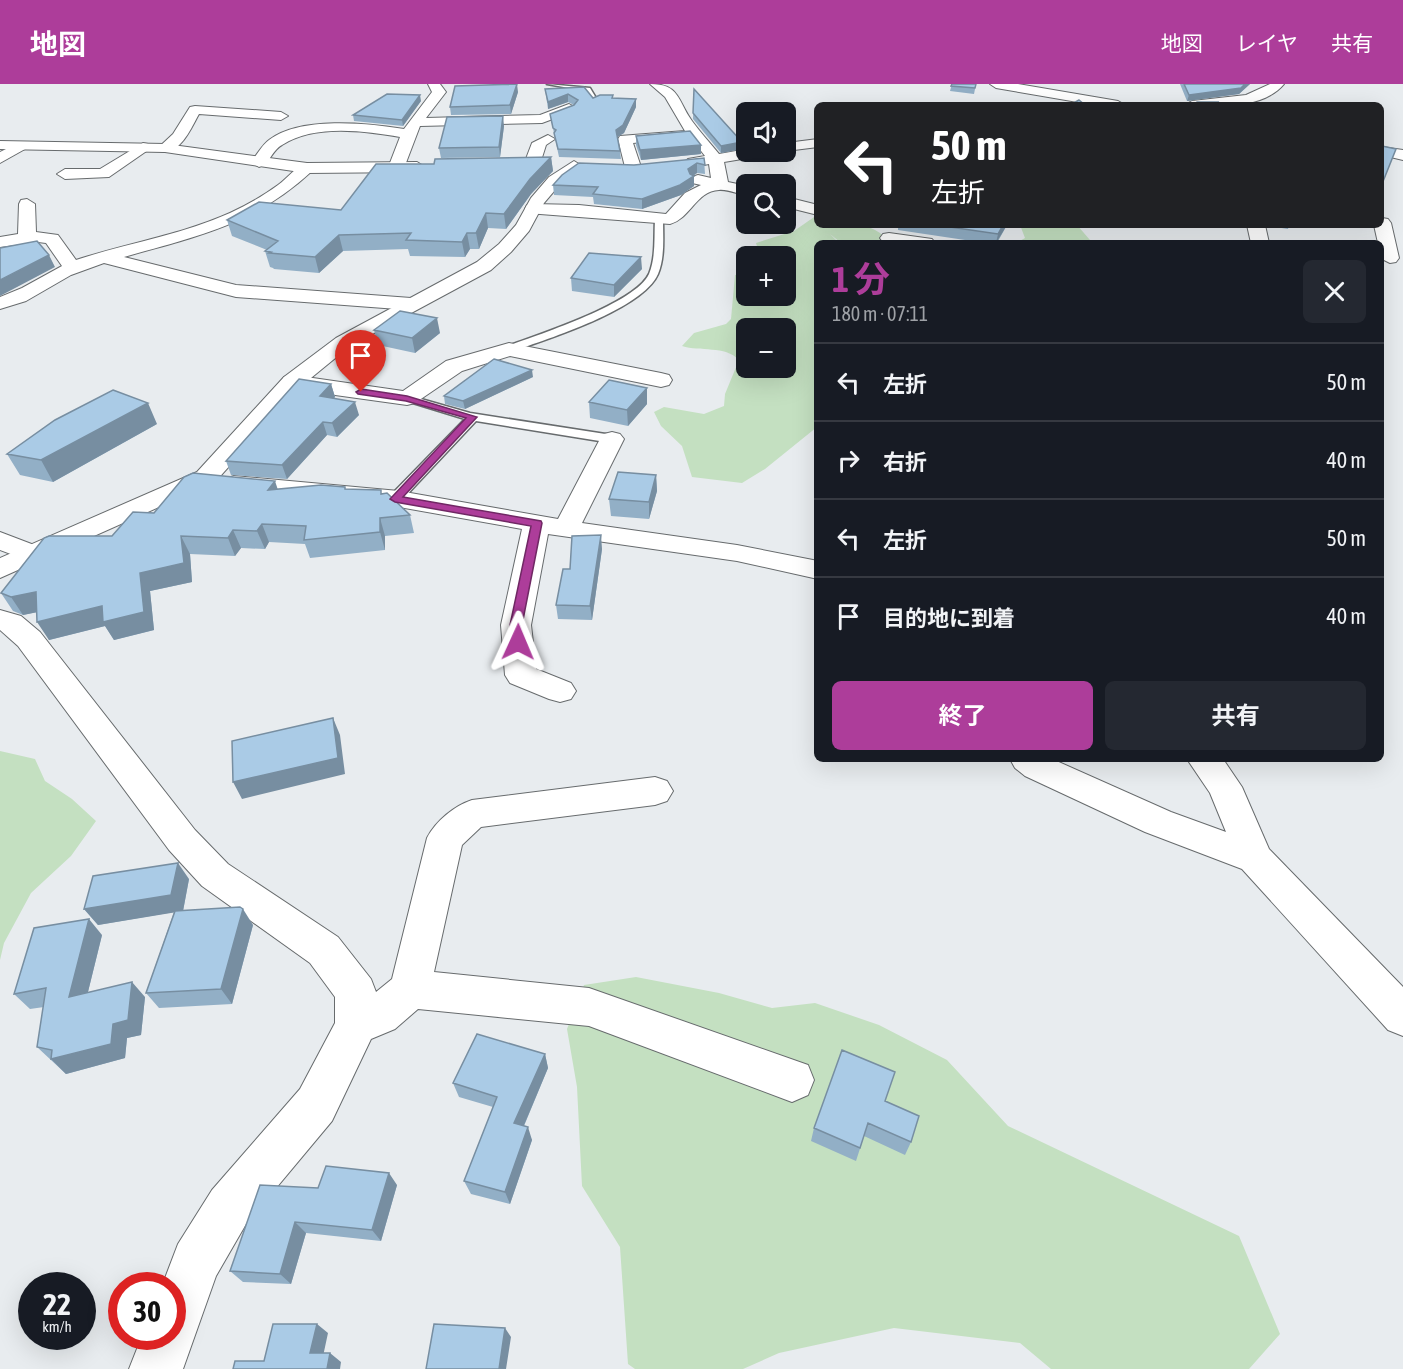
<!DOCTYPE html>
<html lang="ja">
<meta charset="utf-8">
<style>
:root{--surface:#171b24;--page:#242831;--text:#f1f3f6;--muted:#9ea1a6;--line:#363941;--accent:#ad3d9a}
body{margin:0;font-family:"Asap Condensed","Noto Sans JP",sans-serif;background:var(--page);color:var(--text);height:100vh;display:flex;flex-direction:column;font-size:22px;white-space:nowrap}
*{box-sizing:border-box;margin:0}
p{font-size:20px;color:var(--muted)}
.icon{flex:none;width:33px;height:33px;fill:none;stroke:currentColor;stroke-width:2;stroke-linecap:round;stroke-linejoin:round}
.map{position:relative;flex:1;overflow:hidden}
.sheet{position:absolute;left:814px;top:156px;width:570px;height:522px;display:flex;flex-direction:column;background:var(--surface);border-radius:9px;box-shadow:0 6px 24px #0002}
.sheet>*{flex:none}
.banner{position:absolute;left:814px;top:18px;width:570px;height:126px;border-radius:9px;box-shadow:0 6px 24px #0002;background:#202124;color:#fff;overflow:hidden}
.tools{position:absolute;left:736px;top:18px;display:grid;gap:12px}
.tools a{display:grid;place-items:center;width:60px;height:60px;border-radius:9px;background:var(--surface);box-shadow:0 6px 24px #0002;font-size:30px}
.speed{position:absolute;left:18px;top:1188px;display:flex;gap:12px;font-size:30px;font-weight:700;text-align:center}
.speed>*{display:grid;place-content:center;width:78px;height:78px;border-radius:50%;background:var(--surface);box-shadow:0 6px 24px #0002;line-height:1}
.speed small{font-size:15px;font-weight:400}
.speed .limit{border:9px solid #d22;background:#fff;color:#111}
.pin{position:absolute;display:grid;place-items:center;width:51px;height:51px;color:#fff;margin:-62px -26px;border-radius:50% 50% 50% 0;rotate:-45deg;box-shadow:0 0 6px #0007}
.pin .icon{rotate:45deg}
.me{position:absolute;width:66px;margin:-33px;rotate:1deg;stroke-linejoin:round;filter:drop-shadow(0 0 4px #0008)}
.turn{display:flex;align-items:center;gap:21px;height:126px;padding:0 18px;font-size:27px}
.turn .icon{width:78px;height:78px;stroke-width:2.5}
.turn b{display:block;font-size:42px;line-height:51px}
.round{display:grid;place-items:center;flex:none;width:63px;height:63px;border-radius:9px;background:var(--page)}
.summary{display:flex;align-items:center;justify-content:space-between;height:102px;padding:0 18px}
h1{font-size:36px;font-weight:700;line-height:45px;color:var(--accent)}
.button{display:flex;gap:12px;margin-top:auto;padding:12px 18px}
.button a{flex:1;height:69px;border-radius:9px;background:var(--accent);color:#fff;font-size:24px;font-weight:700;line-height:69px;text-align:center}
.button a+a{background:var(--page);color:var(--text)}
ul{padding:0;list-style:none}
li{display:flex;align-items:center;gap:18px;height:78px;padding:0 18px;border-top:2px solid var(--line)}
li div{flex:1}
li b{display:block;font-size:22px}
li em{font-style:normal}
header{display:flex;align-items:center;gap:36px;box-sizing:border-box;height:84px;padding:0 30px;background:var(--accent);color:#fff}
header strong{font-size:28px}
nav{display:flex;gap:33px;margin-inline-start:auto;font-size:21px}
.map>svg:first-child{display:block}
.green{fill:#c4e0c1;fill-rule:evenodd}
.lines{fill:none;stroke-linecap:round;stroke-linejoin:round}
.lane-casing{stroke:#676b6d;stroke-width:3}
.street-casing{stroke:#676b6d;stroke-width:2}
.secondary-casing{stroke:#676b6d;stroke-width:2}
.lane{fill:#fff;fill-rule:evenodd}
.street{fill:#fff;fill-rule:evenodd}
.secondary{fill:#fff;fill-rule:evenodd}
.wall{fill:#92afc6}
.shaded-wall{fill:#778ea1}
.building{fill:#aacbe6;stroke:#778ea1;stroke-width:1.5}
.route{fill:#ad3d9a;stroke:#702864;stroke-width:1.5}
</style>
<header>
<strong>地図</strong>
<nav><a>地図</a><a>レイヤ</a><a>共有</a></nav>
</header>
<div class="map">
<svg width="1403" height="1285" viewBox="0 0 1403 1285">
<rect width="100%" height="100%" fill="#e8ecef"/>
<!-- green -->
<path class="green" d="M 817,131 L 818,141 C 841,141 874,135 888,158 L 841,159 L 830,150 L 839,159 L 818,159 L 817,343 L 765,385 L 742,399 L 692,393 L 682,362 L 661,342 L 654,328 L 664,323 L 704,330 L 724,322 L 725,310 L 739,276 C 725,261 700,268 682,262 L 694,249 L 726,240 L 731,235 L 735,191 L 747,189 L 747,212 L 786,212 L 786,172 L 760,172 L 756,159 L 794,147 ZM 747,244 L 786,244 L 786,284 L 747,284 Z
M 1020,141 L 1077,141 L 1090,156 L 1117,159 L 1016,159 L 1025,154 Z
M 0,667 L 35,675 L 45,697 L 72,715 L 96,737 L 71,772 L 31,809 L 4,859 L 0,876 Z
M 636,893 L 719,909 L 772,924 L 815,919 L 879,941 L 947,976 L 1008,1042 L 1239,1152 L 1280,1250 L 1249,1285 L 1051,1285 L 1020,1259 L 894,1244 L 779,1269 L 743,1285 L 635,1285 L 628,1280 L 620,1163 L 582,1102 L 577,1003 L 567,945 L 584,901 Z"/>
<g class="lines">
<!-- lane casing -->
<g class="lane-casing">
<path id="lane" d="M 547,0 L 590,4 L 599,19 L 594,20 L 586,7 Z
M 659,132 L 663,135 C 663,153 665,173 658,190 C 643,225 548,255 513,267 L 505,267 L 505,263 C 537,251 635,220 649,190 C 656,173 654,153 655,135 Z
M 407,311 L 470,329 L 612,351 L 618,355 L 612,359 L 476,337 L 400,418 L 390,418 L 389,415 L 390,412 L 465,335 L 403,316 L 403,312 Z"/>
</g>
<!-- street casing -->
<g class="street-casing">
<path id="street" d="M 428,0 L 440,0 L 446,8 L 426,34 L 540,31 L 569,20 L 576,24 L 574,27 L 542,39 L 420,42 L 404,84 L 396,89 L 388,84 L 400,53 C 364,47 315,40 282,61 C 272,66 270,80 259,83 L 251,78 C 257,71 262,61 269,56 C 300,32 367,39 404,45 L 432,8 Z
M 650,0 C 680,0 677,16 692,37 C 700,48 710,59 719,70 L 747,65 L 747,68 L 767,68 L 765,71 L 760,72 L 724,78 L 728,98 L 747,102 L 747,112 C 739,110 727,105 719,106 C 696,107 690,135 670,140 L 527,129 L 525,125 L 527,121 L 533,120 L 579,121 L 666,130 L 685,109 L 701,101 L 692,99 L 690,96 L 692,93 L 698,91 L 711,94 L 709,80 L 693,83 L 685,78 L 688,75 L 705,72 L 688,50 L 681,54 L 633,59 L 641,83 L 633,88 L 625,83 L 618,55 L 620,52 L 685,47 L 665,13 Z
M 990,0 L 1018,0 L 1118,17 L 1125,21 L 1095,21 L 996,4 Z
M 1270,0 L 1284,0 C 1261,27 1217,21 1185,21 L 1192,17 L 1246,11 Z
M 195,22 L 281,28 L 288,32 L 281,36 L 199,30 C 191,44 180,72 160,67 L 158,64 L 173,50 L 190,23 Z
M 548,51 L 555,55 L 546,61 L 540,80 L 532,85 L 527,83 L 524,80 L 532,59 Z
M 818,55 L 818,63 L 786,67 L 786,59 Z
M 20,58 L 27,62 L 25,65 L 0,79 L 0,68 Z
M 143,59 L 148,60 L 150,63 L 148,66 L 109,93 L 65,95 L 57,90 L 65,85 L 100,85 Z
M 1382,63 L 1403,66 L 1403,76 L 1382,71 Z
M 307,79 L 315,84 L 312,87 C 254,141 197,152 124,173 L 236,201 L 411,214 L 418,216 L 421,220 L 418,224 L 411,226 L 236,213 L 104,179 L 71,191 L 26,217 L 0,225 L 0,213 L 22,204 L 62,182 L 46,159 L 38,158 L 0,163 L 0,153 L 18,150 L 19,120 L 21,116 L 27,115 L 35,120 L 36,148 L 58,151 L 76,176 C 127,159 181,151 230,129 C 247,121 263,112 278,101 C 288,94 296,82 307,79 Z
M 786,113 L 818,121 L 818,131 L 786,123 Z
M 1382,134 L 1388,135 L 1391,139 L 1399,174 L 1396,178 L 1390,179 L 1382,175 L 1382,159 L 1378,159 L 1374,141 L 1382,141 Z
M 1247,141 L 1265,141 L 1269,159 L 1251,159 Z
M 889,149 L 932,155 L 935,159 L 883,158 L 880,154 L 883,150 Z
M 509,259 L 661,289 L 669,291 L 672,296 L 669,301 L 661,303 L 510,272 L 462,287 L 415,319 L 407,321 L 292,305 L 284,303 L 281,298 L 284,293 L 292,291 L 403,307 L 446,277 Z
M 612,348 L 620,350 L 624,355 L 582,439 L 737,461 L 818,477 L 818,495 L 737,477 L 548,450 L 531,541 L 536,585 L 571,599 L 576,607 L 571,615 L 560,618 L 549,615 L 510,599 L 505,591 L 501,541 L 522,445 L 399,423 L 234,408 L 225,405 L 221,400 L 225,395 L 234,392 L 399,407 L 558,435 L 600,355 L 604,350 Z
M 0,448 L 42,464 L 46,470 L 42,476 L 32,478 L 0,466 Z
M 0,526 L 21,532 L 40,548 L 195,746 L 228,780 L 338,853 L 371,895 L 376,908 L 392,895 L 427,754 C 436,737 454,722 472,716 L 655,693 L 667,697 L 673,707 L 667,717 L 655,721 L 481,743 L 462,761 L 434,888 L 589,904 L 808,981 L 814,996 L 808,1011 L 792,1018 L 589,942 L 418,925 L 395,945 L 371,955 L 332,1037 L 246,1140 L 216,1192 L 183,1285 L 129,1285 L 142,1252 L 172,1252 L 172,1202 L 162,1202 L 178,1160 L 212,1106 L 300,1005 L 335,939 L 335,913 L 310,879 L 202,802 L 169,766 L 18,562 L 0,546 Z
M 1010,675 L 1052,675 L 1171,728 L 1226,748 L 1210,709 L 1187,675 L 1223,675 L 1242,703 L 1269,765 L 1403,903 L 1403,952 L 1388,946 L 1242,785 L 1145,748 L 1025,692 L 1015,684 Z"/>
</g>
<!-- secondary casing -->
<g class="secondary-casing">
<path id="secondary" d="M 0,57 L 165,60 L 307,79 L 417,78 L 425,83 L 417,88 L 307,89 L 165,68 L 0,65 Z
M 574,77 L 582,82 L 561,99 L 544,119 L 529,147 L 511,168 L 491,186 L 350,262 L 300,303 L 215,398 L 0,494 L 0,474 L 197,388 L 284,293 L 336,254 L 477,178 L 499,160 L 516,141 L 531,114 L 549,93 Z"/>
</g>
<!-- lane -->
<use href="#lane" class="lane"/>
<!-- street -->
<use href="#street" class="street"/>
<!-- secondary -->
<use href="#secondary" class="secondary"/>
</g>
<!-- wall -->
<path class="wall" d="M 952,0 L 976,0 L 974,10 L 950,7 Z
M 1180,0 L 1250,0 L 1239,10 L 1187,17 Z
M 545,5 L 593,14 L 613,11 L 613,14 L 636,23 L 624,49 L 617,53 L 620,67 L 621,75 L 559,73 L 550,30 L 574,21 L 568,18 L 548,25 Z
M 694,5 L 742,65 L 721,69 L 693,35 Z
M 518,8 L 511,30 L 451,31 L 450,23 Z
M 421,17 L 403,42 L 354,37 L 353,31 Z
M 504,42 L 500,73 L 441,74 L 439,64 Z
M 636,52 L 701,70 L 641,76 L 636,61 Z
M 551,73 L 553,87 L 531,110 L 506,145 L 488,144 L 479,165 L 470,165 L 465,173 L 410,172 L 408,165 L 343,167 L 319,189 L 274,185 L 273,184 L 270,183 L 265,167 L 267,166 L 232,152 L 227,136 L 341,126 L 434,80 Z
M 704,74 L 705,90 L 697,89 L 693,92 L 694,92 L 694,102 L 681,111 L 642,125 L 594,120 L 593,113 L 554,111 L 553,101 L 634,81 Z
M 898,141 L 1007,141 L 997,159 L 985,159 L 898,146 Z
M 1267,141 L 1289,141 L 1288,145 L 1268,142 Z
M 642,185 L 614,213 L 572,207 L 571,194 Z
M 374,246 L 440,249 L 415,269 L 378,261 Z
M 533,293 L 465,325 L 445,320 L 444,312 Z
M 331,300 L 335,313 L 334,314 L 359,331 L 337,353 L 327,351 L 287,395 L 231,391 L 226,377 Z
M 589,318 L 647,320 L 628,342 L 590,334 Z
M 157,340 L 53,398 L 20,391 L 7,370 Z
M 656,391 L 657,407 L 649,435 L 611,432 L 609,415 Z
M 345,403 L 345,405 L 382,410 L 410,431 L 414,449 L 385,452 L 385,466 L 310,474 L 305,460 L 269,458 L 265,465 L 241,464 L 235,472 L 190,470 L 192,498 L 150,507 L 154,546 L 114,556 L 105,542 L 49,556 L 37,528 L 23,531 L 13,527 L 1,509 L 112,452 L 154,429 L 278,405 Z
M 602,465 L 592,536 L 558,535 L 556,521 L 570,485 Z
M 189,795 L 183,827 L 253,841 L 232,920 L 159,924 L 146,909 L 174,828 L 98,841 L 84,825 Z
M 102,851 L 88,908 L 145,913 L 141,951 L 127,954 L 125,974 L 66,990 L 37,963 L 44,923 L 30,925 L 14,910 Z
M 545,970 L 548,984 L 524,1042 L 532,1056 L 510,1120 L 471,1110 L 464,1097 L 493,1023 L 459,1013 L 453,999 Z
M 885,1017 L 911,1058 L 905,1071 L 864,1052 L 856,1077 L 811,1057 L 814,1044 Z
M 397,1101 L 381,1157 L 306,1149 L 291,1200 L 243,1198 L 230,1187 L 318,1104 Z"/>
<!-- shaded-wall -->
<path class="shaded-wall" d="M 517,0 L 518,8 L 511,30 L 510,21 Z
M 1245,0 L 1250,0 L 1239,10 L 1187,17 L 1189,11 Z
M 568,10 L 568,18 L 548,25 L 548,18 Z
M 420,11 L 421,17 L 403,42 L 402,36 Z
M 636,15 L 636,23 L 624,49 L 616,54 L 616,46 Z
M 503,32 L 504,42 L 500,73 L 499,63 Z
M 742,58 L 742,65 L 721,69 L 721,62 Z
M 701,61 L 701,70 L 641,76 L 640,66 Z
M 551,73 L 553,87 L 531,110 L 506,145 L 504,130 L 530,95 Z
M 697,79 L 697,89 L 688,95 L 688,85 Z
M 694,92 L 694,102 L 681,111 L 642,125 L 642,115 Z
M 486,129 L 488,144 L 479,165 L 476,149 Z
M 1003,141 L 1007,141 L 996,159 L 998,150 Z
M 467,149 L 470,165 L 465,173 L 462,158 Z
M 339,151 L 343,167 L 319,189 L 315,173 Z
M 49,171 L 55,183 L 0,212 L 0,196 Z
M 641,173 L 642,185 L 614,213 L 614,201 Z
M 437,234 L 440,249 L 415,269 L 412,254 Z
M 532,286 L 533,293 L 465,325 L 463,317 Z
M 331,300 L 335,313 L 324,325 L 320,312 Z
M 647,304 L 647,320 L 628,342 L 627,326 Z
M 355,318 L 359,331 L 337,353 L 332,339 Z
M 148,319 L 157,340 L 53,398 L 41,376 Z
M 323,338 L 327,351 L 287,395 L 282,381 Z
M 656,391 L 657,407 L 649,435 L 649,418 Z
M 275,397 L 281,415 L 268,406 Z
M 380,434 L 385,452 L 385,466 L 380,448 Z
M 262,440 L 269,458 L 265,465 L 257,447 Z
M 233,446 L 241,464 L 235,472 L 228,454 Z
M 601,451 L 602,465 L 592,536 L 590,522 Z
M 181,452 L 190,470 L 192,498 L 150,507 L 154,546 L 114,556 L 105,542 L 49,556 L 37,538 L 102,522 Z
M 36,508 L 48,526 L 23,531 L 11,513 Z
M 333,634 L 340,651 L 345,690 L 242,715 L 233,698 Z
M 178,779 L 189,795 L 183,827 L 98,841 L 84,825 Z
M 243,825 L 253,841 L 232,920 L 221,905 Z
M 89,835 L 102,851 L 83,928 L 69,913 Z
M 132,898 L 145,913 L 141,951 L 127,954 L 125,974 L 66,990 L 51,975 Z
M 545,970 L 548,984 L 519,1053 L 514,1039 Z
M 528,1043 L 532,1056 L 510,1120 L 505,1108 Z
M 389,1089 L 397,1101 L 381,1157 L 372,1146 Z
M 295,1138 L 306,1149 L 291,1200 L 280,1190 Z
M 317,1240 L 328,1249 L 322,1277 L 310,1269 Z
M 505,1244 L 511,1253 L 506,1285 L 499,1285 Z
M 330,1269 L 341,1278 L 340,1285 L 327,1285 Z"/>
<!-- building -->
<path class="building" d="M 517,0 L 510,21 L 450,23 L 455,2 Z
M 952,0 L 976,0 L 975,4 L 951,2 Z
M 1184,0 L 1245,0 L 1241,4 L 1189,11 Z
M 584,3 L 593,14 L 600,11 L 613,11 L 612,14 L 636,15 L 623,41 L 616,46 L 620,67 L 558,65 L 554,49 L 556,46 L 553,44 L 550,30 L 574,21 L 578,16 L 568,10 L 548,18 L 545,5 Z
M 694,5 L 742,58 L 721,62 L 693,29 Z
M 387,10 L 420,11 L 402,36 L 353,31 Z
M 1079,16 L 1085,21 L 1070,21 Z
M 1197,18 L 1219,18 L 1213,21 L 1196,21 Z
M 503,32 L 499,63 L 439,64 L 447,33 Z
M 690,47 L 701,61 L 640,66 L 636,52 Z
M 1382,62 L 1396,65 L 1382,100 Z
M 551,73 L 530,95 L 504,130 L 486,129 L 476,149 L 467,149 L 462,158 L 406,156 L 411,149 L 339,151 L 315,173 L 269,169 L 271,168 L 265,167 L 278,157 L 227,136 L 259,118 L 341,126 L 376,80 L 434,80 L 435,75 Z
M 704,74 L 705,81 L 697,79 L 688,85 L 690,90 L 694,92 L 680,101 L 642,115 L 593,110 L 598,103 L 553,101 L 562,91 L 579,79 L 634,81 Z
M 936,141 L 1003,141 L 998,150 Z
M 37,157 L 49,171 L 0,196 L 0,164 Z
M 589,169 L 641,173 L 614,201 L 571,194 Z
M 400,227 L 437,234 L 412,254 L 374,246 Z
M 494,275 L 532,286 L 463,317 L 444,312 Z
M 299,295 L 331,300 L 320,312 L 355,318 L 332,339 L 323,338 L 282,381 L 226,377 Z
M 609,296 L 647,304 L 627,326 L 589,318 Z
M 113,306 L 148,319 L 41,376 L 7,370 L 55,336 Z
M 618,388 L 656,391 L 649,418 L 609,415 Z
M 193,389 L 275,397 L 268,406 L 321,401 L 345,403 L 345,405 L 381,406 L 381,410 L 387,409 L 410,431 L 380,434 L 380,448 L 304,456 L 306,442 L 262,440 L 257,447 L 233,446 L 228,454 L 181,452 L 184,479 L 140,489 L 144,528 L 103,538 L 102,522 L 37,538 L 36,508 L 11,513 L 1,509 L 44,454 L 49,452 L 112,452 L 133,428 L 154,429 L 184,393 Z
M 601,451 L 590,522 L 556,521 L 563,485 L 570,485 L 572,452 Z
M 333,634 L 338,674 L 233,698 L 232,657 Z
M 178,779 L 171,811 L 84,825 L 93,792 Z
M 240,823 L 243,825 L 221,905 L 146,909 L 175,827 Z
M 89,835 L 69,913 L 132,898 L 128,936 L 113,940 L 111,960 L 51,975 L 52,966 L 37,963 L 46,904 L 14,910 L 34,844 Z
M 477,950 L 545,970 L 514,1039 L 528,1043 L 505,1108 L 464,1097 L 497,1013 L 453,999 Z
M 842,966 L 895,988 L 885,1017 L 919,1032 L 911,1058 L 868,1039 L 860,1064 L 814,1044 Z
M 326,1082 L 389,1089 L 372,1146 L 295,1138 L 280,1190 L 230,1187 L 260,1101 L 318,1104 Z
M 273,1240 L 317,1240 L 310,1269 L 330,1269 L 327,1285 L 233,1285 L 235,1277 L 264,1277 Z
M 434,1240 L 505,1244 L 499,1285 L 426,1285 Z"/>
<!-- route -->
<path class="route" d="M 361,305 L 407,312 L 477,333 L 403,413 L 541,437 L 542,439 L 522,541 L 524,558 L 522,561 L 513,561 L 510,541 L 531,442 L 395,418 L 390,415 L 466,334 L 406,317 L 358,310 L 356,308 Z"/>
</svg>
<div class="tools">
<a><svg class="icon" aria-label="sound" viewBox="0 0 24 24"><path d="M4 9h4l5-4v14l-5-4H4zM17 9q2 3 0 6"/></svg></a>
<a><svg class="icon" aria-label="search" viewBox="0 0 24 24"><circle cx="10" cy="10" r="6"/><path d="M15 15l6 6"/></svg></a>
<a>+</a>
<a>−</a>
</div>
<div class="speed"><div>22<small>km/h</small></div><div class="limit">30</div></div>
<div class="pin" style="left:361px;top:308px;background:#d93025"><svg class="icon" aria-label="arrive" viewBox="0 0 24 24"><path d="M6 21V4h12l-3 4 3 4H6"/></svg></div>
<svg class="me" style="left:518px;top:558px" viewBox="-20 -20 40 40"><path d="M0-17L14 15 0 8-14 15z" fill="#ad3d9a" stroke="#fff" stroke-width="4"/></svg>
<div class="banner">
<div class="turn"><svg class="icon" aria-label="left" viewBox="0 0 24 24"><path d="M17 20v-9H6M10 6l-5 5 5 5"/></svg><div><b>50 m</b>左折</div></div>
</div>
<section class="sheet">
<div class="summary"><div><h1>1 分</h1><p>180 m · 07:11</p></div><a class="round"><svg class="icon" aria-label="close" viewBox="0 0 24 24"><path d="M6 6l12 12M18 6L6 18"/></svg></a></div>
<ul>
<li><svg class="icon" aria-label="left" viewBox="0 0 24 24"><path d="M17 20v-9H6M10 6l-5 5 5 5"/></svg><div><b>左折</b></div><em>50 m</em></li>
<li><svg class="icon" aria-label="right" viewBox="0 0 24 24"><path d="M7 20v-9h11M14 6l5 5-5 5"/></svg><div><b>右折</b></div><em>40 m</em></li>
<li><svg class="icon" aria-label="left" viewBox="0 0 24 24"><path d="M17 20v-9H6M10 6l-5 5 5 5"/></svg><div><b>左折</b></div><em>50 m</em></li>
<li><svg class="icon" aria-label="arrive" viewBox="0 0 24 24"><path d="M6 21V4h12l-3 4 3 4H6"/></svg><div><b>目的地に到着</b></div><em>40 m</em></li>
</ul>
<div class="button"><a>終了</a><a>共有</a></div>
</section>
</div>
